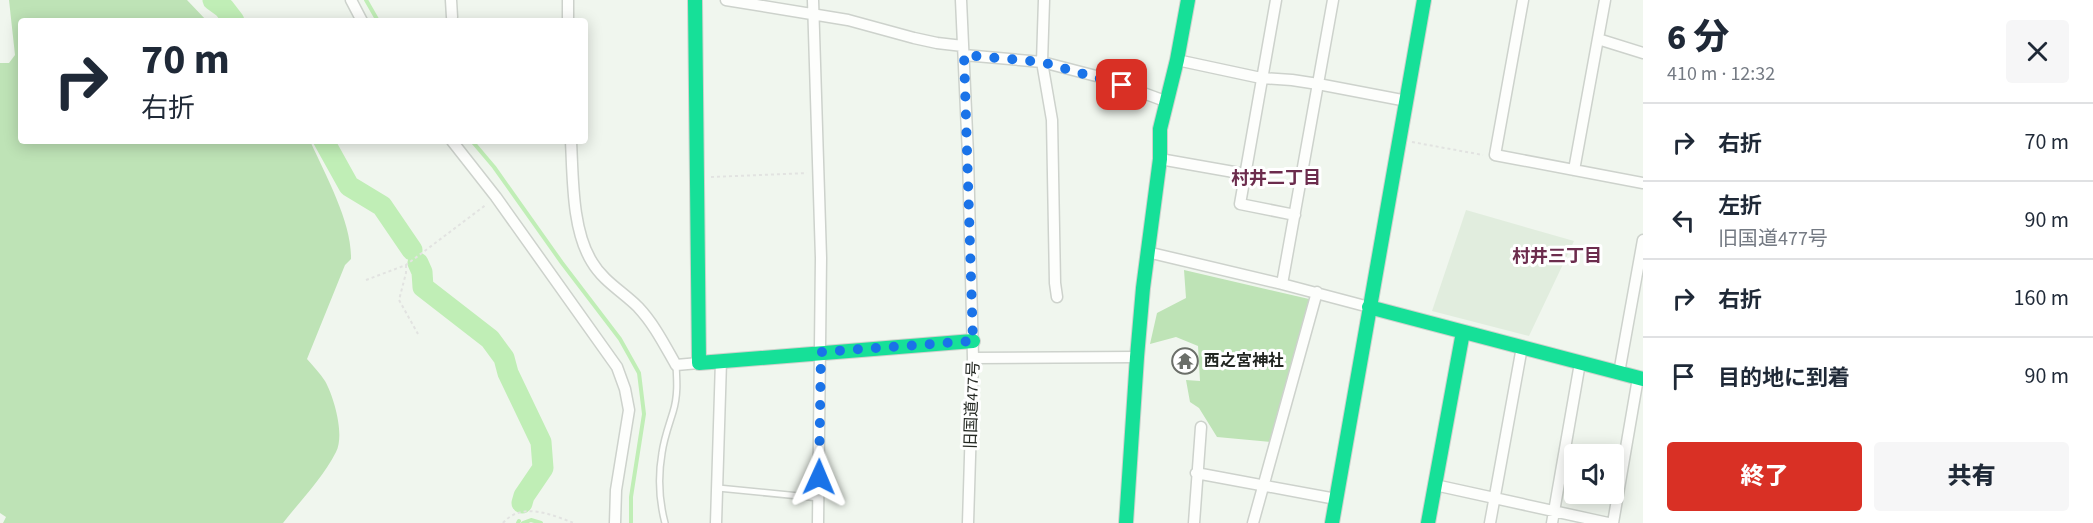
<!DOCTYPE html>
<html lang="ja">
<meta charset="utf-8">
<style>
:root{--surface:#fff;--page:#f6f6f7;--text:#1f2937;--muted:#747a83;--line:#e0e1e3;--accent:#d93025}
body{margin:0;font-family:"Source Sans 3","Noto Sans JP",sans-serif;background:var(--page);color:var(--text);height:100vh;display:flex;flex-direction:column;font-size:22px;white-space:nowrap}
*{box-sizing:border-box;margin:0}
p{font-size:20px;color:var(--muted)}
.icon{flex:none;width:33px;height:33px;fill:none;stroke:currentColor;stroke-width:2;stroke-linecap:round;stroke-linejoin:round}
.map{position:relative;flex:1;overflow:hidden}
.details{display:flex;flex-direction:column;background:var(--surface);width:450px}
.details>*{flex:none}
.guide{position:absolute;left:18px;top:18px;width:570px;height:126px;border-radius:6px;box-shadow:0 3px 15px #0003;background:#fff;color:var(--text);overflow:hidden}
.controls{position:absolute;left:1564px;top:444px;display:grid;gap:12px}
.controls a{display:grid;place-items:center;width:60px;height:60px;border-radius:6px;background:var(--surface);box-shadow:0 3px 15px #0003;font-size:30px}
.pin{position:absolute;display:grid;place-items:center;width:51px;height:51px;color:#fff;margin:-26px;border-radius:12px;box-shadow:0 3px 9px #0006}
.me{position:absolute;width:66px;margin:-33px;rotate:1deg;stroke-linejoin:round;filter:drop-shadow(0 0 4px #0008)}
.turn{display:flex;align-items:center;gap:21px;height:126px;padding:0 24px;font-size:27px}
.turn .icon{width:78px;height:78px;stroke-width:2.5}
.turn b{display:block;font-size:42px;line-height:51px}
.round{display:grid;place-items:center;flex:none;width:63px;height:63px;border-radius:6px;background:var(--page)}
.headline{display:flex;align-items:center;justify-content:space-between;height:102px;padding:0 24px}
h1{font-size:36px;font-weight:800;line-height:45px}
.primary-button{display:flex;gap:12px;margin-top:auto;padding:12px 24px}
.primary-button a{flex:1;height:69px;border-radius:6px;background:var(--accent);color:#fff;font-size:24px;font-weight:800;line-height:69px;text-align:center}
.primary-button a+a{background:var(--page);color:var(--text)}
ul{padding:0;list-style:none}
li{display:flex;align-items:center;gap:18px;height:78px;padding:0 24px;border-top:2px solid var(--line)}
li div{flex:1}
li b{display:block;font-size:22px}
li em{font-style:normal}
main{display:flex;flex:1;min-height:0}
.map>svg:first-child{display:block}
.built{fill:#e1edde}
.forest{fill:#bee3b6}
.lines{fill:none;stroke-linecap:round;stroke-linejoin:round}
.stream{stroke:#c0eeb6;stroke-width:4}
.river{stroke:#c0eeb6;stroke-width:21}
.lane-casing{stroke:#cdd2cc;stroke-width:8}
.street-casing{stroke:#cdd2cc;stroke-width:13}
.fast-casing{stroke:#cdd2cc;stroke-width:16}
.path{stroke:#e2e3e1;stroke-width:2;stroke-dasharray:3 3;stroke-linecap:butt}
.lane{stroke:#fdfefc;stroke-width:5}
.street{stroke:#fdfefc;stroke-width:10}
.fast{stroke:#16e098;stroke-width:14}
.route{stroke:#1a73e8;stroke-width:10;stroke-dasharray:0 18}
.labels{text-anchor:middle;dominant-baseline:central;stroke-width:6;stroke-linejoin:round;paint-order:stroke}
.poi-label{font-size:16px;font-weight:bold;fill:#232722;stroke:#fff;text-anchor:start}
.street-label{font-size:16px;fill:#232722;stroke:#fff}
.neighbourhood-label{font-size:18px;font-weight:bold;fill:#6c2c4d;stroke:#fff}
</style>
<main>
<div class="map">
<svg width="1643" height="523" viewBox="0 0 1643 523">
<rect width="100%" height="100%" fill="#f0f6ee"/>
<!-- built -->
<path class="built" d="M 1466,210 L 1574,241 L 1529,336 L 1432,311 Z"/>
<!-- forest -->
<path class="forest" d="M 9,0 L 187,0 L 207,21 L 21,21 L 21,141 L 309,141 L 311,143 C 326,176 352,223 351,259 L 345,265 L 307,359 C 313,366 320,373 325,381 C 334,397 345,435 336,452 C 323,478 300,501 283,523 L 3,523 L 6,517 L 0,513 L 0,63 L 9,63 L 15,55 Z
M 1184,270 L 1309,299 L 1271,442 L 1217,437 L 1199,408 L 1190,402 L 1186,380 L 1200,381 L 1198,346 L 1176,337 L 1150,344 L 1157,313 L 1186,298 Z"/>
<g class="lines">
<!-- stream -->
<path class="stream" d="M 366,0 L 378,21
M 472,141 L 494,167 L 562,263 L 620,339 L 639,373 L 644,414 L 631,497 L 631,523
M 518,523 L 519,521
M 523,523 L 531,520 L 541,523"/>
<!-- river -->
<path class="river" d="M 213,0 L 224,8 L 234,21
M 324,141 L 349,186 L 382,206 L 412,250
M 418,263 L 422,272 L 423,287 L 490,339 L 504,358 L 508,373 L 541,442 L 543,468 L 524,496 L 522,503"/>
<!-- lane casing -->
<g class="lane-casing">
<path id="lane" d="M 718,488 L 819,498
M 665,523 C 659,500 658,476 662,453 C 664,438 669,425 673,412 C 678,396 677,381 676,365"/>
</g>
<!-- street casing -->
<g class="street-casing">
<path id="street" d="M 351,0 L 362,21
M 451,0 L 452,17
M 568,0 L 568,21
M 726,0 L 848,20 L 914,38 L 937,43 L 963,46
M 813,0 L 821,258 L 818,523
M 961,0 L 968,155 L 973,358 L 968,523
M 1044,0 L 1042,62 L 1052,120 L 1055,283 L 1057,297
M 1276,0 L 1240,204 L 1295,215
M 1523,0 L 1495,155 L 1643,183
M 1598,39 L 1643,53
M 964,55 L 1042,62 L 1100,77 L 1165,101
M 1177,60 L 1261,78 L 1292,80 L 1318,84 L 1407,101
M 452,141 L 496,197 L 617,367 L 625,389 L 629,410 L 616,490 L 615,523
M 571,141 C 573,179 572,230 592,262 C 603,281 623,292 638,307 C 654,324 664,344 676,365 L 699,363
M 1160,159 L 1245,174
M 1574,170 L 1605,0
M 1147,252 L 1282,284 L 1369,307
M 1282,284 L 1333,0
M 973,358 L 1137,357
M 1619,373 L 1643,240
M 1196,473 L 1336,499
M 1435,485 L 1608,523
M 716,523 L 721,361
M 1194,523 L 1201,427
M 1253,523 L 1317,292
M 1490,523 L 1522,347
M 1552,523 L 1580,363
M 1613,523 L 1638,378"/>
</g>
<!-- fast casing -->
<g class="fast-casing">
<path id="fast" d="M 695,0 L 699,363 L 973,341
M 1369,307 L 1643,379
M 1126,523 L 1137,357 L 1143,288 L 1160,159 L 1160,129 L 1177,60 L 1188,0
M 1332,523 L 1424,0
M 1428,523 L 1463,332"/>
</g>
<!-- path -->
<path class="path" d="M 1412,142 L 1483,155
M 711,177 L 807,173
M 406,265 L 406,273 L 399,300 L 418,334
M 366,280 L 406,265 L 487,204
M 503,523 C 522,501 552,515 574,523"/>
<!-- lane -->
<use href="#lane" class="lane"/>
<!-- street -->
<use href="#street" class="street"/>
<!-- fast -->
<use href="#fast" class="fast"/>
</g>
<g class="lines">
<!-- route -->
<path class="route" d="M 819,477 L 821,352 L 973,341 L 964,55 L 1042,62 L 1122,85"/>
</g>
<!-- icons -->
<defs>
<g id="temple-ring" transform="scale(1.35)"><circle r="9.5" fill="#fff" stroke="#6b6f69" stroke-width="1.5"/><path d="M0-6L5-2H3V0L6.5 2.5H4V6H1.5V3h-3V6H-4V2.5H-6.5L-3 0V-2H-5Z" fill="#6b6f69"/></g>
</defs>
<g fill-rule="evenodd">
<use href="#temple-ring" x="1185" y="361"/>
</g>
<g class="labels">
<!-- poi labels -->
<g class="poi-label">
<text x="1204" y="361">西之宮神社</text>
</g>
<!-- street labels -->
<g class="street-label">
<text transform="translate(972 405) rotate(-88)">旧国道477号</text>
</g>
<!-- neighbourhood labels -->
<g class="neighbourhood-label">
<text x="1276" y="178">村井二丁目</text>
<text x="1557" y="256">村井三丁目</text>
</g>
</g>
</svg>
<div class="controls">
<a><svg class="icon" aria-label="sound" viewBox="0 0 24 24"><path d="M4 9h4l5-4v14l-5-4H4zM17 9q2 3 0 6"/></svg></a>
</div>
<div class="pin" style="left:1122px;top:85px;background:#d93025"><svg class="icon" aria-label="arrive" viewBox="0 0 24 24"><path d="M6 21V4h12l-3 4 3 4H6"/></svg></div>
<svg class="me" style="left:819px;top:477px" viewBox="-20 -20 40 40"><path d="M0-17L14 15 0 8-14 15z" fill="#1a73e8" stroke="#fff" stroke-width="4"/></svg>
<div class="guide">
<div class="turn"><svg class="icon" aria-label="right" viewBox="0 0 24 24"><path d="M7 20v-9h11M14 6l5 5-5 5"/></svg><div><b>70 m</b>右折</div></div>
</div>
</div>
<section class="details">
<div class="headline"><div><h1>6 分</h1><p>410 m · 12:32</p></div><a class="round"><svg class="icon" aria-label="close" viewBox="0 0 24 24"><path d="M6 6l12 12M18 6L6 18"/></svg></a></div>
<ul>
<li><svg class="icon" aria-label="right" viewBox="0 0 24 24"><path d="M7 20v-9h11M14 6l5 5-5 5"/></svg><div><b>右折</b></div><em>70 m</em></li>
<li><svg class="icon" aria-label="left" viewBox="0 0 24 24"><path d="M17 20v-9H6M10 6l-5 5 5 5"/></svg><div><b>左折</b><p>旧国道477号</p></div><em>90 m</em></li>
<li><svg class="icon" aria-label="right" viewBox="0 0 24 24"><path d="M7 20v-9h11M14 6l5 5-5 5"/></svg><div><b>右折</b></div><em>160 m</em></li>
<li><svg class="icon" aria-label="arrive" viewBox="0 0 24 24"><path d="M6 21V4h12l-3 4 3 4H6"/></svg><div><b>目的地に到着</b></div><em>90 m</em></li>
</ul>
<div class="primary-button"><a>終了</a><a>共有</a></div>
</section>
</main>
